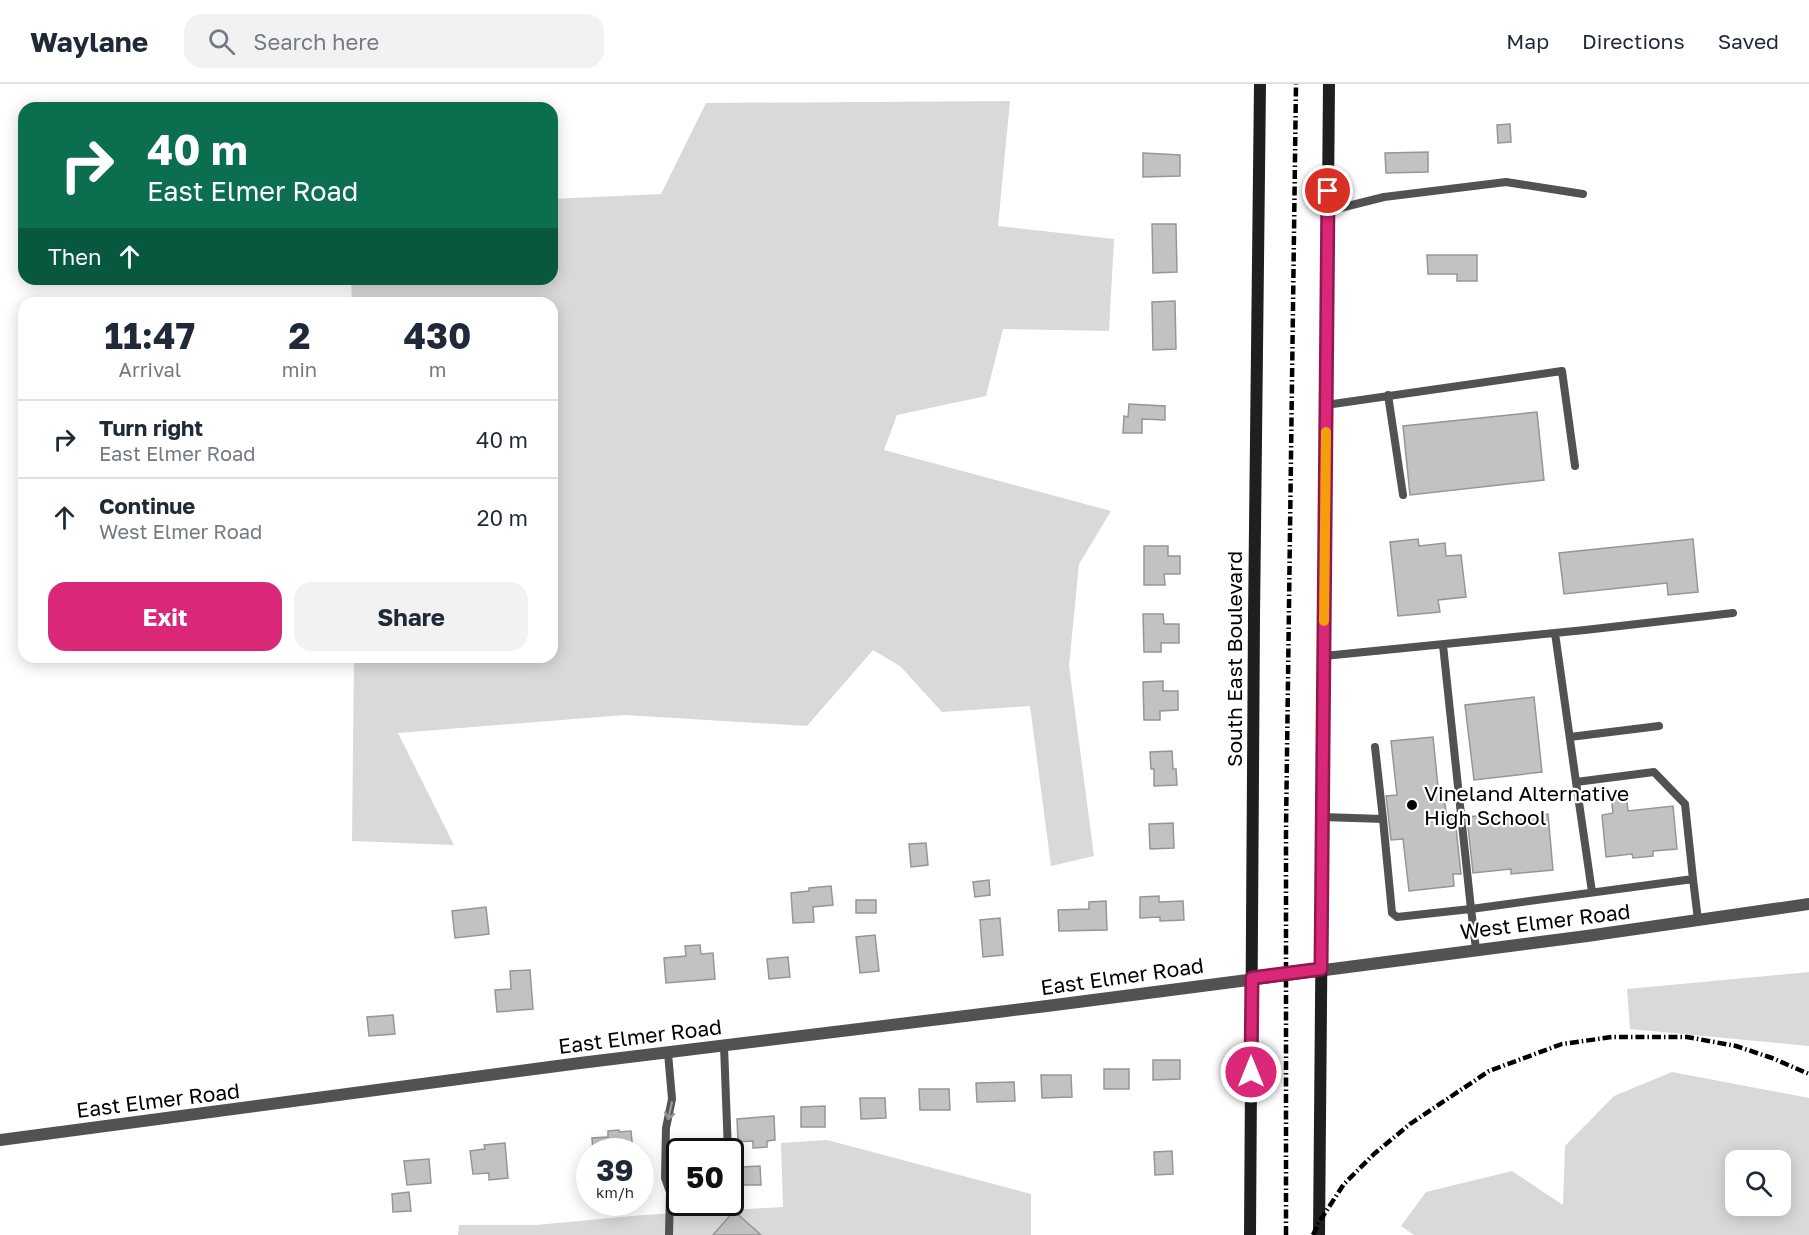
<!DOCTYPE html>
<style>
:root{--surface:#fff;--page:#f2f2f3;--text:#1f2937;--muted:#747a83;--line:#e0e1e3;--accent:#db2777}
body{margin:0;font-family:"Golos Text",sans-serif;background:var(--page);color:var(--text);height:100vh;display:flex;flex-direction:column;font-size:22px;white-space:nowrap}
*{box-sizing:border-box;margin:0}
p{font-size:20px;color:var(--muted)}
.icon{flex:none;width:33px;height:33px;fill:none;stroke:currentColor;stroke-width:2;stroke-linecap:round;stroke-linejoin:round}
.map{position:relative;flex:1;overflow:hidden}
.drawer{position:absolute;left:18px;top:213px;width:540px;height:366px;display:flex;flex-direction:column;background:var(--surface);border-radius:18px;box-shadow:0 3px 15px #0003}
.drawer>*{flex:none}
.hud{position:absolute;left:18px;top:18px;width:540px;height:183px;border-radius:18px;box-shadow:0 3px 15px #0003;background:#0b6e4f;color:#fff;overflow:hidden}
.buttons{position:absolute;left:1725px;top:1066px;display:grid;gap:12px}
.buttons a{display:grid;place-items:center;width:66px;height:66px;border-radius:12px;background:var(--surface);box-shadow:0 3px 15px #0003;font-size:30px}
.speed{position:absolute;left:576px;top:1054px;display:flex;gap:12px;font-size:30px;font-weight:700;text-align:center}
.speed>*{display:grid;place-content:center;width:78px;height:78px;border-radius:50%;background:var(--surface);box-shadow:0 3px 15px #0003;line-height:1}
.speed small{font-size:15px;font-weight:400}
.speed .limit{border:3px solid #111;border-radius:9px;background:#fff;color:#111}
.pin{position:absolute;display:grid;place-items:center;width:51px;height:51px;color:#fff;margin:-26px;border:3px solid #fff;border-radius:50%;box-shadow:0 2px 6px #0007}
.me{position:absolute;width:66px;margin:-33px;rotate:0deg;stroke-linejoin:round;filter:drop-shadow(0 0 4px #0008)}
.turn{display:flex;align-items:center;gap:21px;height:126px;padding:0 30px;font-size:27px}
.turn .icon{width:78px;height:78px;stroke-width:2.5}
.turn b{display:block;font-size:42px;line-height:51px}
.then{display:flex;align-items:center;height:57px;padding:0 30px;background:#0003;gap:12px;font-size:22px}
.eta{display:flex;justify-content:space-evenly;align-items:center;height:102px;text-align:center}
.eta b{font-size:36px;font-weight:700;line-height:42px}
.action{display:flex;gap:12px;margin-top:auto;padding:12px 30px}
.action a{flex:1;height:69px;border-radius:18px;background:var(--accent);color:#fff;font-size:24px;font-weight:700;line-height:69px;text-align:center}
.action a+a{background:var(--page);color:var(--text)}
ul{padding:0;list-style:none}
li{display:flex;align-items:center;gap:18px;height:78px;padding:0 30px;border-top:2px solid var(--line)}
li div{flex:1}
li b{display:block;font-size:22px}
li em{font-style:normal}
header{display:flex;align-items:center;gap:36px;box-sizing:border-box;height:84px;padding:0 30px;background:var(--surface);border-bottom:2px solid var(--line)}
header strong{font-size:28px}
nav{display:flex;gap:33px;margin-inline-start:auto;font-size:21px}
.search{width:420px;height:54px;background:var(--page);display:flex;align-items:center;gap:15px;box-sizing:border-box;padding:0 21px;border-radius:18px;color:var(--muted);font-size:22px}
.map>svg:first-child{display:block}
.green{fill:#d9d9d9;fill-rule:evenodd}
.building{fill:#c2c2c2;stroke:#969696;stroke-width:1.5}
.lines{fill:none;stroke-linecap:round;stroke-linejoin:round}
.service{stroke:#525252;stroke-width:8}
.minor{stroke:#525252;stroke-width:12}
.secondary{stroke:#1f1f1f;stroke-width:12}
.rail{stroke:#000;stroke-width:4.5;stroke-dasharray:9 3 1.5 3;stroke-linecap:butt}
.oneway{stroke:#979797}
.route-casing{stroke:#8e194d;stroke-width:15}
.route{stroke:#db2777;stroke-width:10}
.slow{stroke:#f59e0b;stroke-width:10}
.poi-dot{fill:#000;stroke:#fff;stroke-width:2}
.labels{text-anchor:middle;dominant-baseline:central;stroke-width:4.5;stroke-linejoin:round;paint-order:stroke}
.street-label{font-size:21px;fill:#000;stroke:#fff}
.poi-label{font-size:21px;fill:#000;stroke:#fff;text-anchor:start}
</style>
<header>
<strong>Waylane</strong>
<div class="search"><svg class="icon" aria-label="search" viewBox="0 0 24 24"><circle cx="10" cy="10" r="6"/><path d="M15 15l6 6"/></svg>Search here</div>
<nav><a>Map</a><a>Directions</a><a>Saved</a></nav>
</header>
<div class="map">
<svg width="1809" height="1151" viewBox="0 0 1809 1151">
<rect width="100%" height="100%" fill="#fff"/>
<!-- green -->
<path class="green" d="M 1010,17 L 998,142 L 1114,155 L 1109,247 L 1003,245 L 986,312 L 897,331 L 884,366 L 1111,427 L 1079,480 L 1069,582 L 1094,772 L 1051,782 L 1030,622 L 942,628 L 900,582 L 873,566 L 807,642 L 625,631 L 398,649 L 454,761 L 352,757 L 354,573 L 552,573 L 552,219 L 352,219 L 351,195 L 552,195 L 552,115 L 661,110 L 706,19 Z
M 1809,888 L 1809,962 L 1630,945 L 1627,905 Z
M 1672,988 L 1809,1014 L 1809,1151 L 1414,1151 L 1401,1142 L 1426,1108 L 1512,1087 L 1563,1121 L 1565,1062 L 1614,1012 ZM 1736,1077 L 1780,1077 L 1780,1122 L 1736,1122 Z
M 827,1056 L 1031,1110 L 1031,1151 L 458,1151 L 459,1141 L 536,1141 L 643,1131 L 783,1123 L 781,1059 Z"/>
<!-- building -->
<path class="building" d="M 1510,40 L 1511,58 L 1498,59 L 1497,41 Z
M 1428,68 L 1428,88 L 1386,89 L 1385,69 Z
M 1143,69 L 1180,71 L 1180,92 L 1143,93 Z
M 1152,140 L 1176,140 L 1177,188 L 1153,189 Z
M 1427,171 L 1477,171 L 1477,197 L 1457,197 L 1457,190 L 1428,190 Z
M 1175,217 L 1176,265 L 1153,266 L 1152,218 Z
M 1129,320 L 1165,322 L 1165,336 L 1142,335 L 1142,349 L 1123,349 L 1124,332 L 1128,333 Z
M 1537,328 L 1544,396 L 1410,411 L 1403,342 Z
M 1418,455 L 1419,462 L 1445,459 L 1446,472 L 1461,471 L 1466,513 L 1438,516 L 1440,528 L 1398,532 L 1390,458 Z
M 1693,455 L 1698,508 L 1668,511 L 1667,499 L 1564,510 L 1559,469 Z
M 1144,462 L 1168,462 L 1168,472 L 1180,472 L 1180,490 L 1164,490 L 1165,501 L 1144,501 Z
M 1143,530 L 1163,530 L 1164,540 L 1179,540 L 1179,559 L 1161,559 L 1161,568 L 1144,568 Z
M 1163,597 L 1163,607 L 1178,607 L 1178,626 L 1160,627 L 1160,636 L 1144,636 L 1143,598 Z
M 1534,613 L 1542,688 L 1474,696 L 1465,621 Z
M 1433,653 L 1439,713 L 1444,713 L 1447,735 L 1455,734 L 1461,790 L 1453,790 L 1454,802 L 1409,807 L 1403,755 L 1391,756 L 1386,712 L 1397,711 L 1391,657 Z
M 1172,667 L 1173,685 L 1176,685 L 1177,701 L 1154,702 L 1154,685 L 1151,685 L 1150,668 Z
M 1626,709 L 1628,727 L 1673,722 L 1677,765 L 1653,767 L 1653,772 L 1633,774 L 1632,770 L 1606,773 L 1602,731 L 1613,729 L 1611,711 Z
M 1506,729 L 1507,735 L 1548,730 L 1553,786 L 1511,790 L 1511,785 L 1473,789 L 1467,733 Z
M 1173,739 L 1174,764 L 1150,765 L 1149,740 Z
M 926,759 L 928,781 L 911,783 L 909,760 Z
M 989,796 L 990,811 L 975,813 L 973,798 Z
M 831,802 L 833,821 L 813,823 L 814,838 L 793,839 L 791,809 L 809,807 L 809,804 Z
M 1159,812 L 1159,818 L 1183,817 L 1184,836 L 1160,837 L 1160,833 L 1140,834 L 1140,813 Z
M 856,816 L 876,816 L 876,829 L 856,829 Z
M 1106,817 L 1107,846 L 1059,847 L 1058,826 L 1089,825 L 1089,818 Z
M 486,823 L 489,850 L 455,854 L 452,827 Z
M 1000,834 L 1003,871 L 983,873 L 980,836 Z
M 875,851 L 879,887 L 860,889 L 856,853 Z
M 700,861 L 701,870 L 713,869 L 715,895 L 666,899 L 664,874 L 686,872 L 685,862 Z
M 788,873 L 790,893 L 769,895 L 767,875 Z
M 530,886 L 533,925 L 497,928 L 495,906 L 511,905 L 510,887 Z
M 393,931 L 395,950 L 369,952 L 367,933 Z
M 1153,976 L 1180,976 L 1180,995 L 1153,996 Z
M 1104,985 L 1129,985 L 1129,1005 L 1104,1005 Z
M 1041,991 L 1071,991 L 1072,1013 L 1042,1014 Z
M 1014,998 L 1015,1017 L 977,1018 L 976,999 Z
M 919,1005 L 949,1005 L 950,1026 L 920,1026 Z
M 860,1014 L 885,1014 L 886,1034 L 861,1035 Z
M 825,1022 L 825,1043 L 801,1043 L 801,1023 Z
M 774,1032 L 775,1056 L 767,1057 L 767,1063 L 753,1064 L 753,1057 L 738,1058 L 737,1035 Z
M 619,1046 L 619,1048 L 631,1047 L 633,1068 L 593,1068 L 592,1054 L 608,1053 L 608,1047 Z
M 505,1059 L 508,1094 L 489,1096 L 489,1089 L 473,1090 L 470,1067 L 485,1065 L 484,1061 Z
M 1172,1067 L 1173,1090 L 1155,1091 L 1154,1068 Z
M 429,1075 L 431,1099 L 407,1101 L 404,1077 Z
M 760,1082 L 761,1101 L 741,1101 L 740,1083 Z
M 409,1108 L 411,1127 L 393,1128 L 392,1110 Z
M 734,1127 L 761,1151 L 713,1151 Z"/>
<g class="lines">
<!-- service -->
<path class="service" d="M 1328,127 L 1384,113 L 1506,98 L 1583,110
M 1388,311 L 1403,411
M 1326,321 L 1562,287 L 1575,382
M 1555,549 L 1576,698
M 1324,572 L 1585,546 L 1733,529
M 1570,653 L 1659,642
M 1375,663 L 1383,735
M 1323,733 L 1383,735 L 1392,829 L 1397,833 L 1471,825 L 1443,561
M 1592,808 L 1576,698 L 1654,688 L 1685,720 L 1693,795
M 1476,865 L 1471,825 L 1693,795 L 1698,836
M 724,962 L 728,1068
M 668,969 L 672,1015 L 666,1044 L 665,1094 L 670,1108 L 680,1109
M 669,1151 L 670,1108"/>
<!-- minor -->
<path class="minor" d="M 0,1056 L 580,979 L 1047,922 L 1587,852 L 1809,820"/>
<!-- secondary -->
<path class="secondary" d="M 1250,1151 L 1254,533 L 1260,0
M 1319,1151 L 1329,0"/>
<!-- rail -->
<path class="rail" d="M 1286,1151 L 1286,745 L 1296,0
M 1313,1151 L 1319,1138 L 1344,1100 L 1374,1070 L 1410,1040 L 1489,987 L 1562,960 L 1612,953 L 1687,953 L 1736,962 L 1772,974 L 1809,990"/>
</g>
<!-- one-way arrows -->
<defs><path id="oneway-shaft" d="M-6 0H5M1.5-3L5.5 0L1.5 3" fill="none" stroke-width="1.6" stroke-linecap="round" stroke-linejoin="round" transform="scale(1.5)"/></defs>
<use class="oneway" href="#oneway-shaft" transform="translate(670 1027) rotate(102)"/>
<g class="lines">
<!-- route casing -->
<g class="route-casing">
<path id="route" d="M 1251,988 L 1252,894 L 1321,885 L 1328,107"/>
</g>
<!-- route -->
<use href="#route" class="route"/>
<!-- slow -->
<path class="slow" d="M 1324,537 L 1326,348"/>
</g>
<!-- markers -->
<circle class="poi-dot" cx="1412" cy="721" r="6"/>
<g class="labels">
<!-- street labels -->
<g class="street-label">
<text transform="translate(1234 575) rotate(-90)">South East Boulevard</text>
<text transform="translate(1545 837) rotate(-7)">West Elmer Road</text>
<text transform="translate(1122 892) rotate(-8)">East Elmer Road</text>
<text transform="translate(640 952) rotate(-7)">East Elmer Road</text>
<text transform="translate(158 1016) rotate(-7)">East Elmer Road</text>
</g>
<!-- poi labels -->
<g class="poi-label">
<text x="1424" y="709">Vineland Alternative<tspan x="1424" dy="24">High School</tspan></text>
</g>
</g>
</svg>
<div class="buttons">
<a><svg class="icon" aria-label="search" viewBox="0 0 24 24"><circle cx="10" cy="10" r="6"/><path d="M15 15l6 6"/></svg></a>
</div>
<div class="speed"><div>39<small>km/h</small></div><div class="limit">50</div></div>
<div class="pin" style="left:1328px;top:107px;background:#d93025"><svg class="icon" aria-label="arrive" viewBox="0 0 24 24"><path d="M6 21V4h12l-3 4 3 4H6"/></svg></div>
<svg class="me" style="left:1251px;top:988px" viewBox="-20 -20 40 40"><circle r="17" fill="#db2777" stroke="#fff" stroke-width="3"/><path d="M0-11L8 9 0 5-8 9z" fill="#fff"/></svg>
<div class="hud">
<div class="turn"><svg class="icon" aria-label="right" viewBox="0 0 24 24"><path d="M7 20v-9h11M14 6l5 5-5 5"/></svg><div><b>40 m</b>East Elmer Road</div></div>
<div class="then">Then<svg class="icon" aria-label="ahead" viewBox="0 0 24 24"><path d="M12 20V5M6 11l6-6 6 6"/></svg></div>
</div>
<section class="drawer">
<div class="eta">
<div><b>11:47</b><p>Arrival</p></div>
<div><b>2</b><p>min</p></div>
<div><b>430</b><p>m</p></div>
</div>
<ul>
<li><svg class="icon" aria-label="right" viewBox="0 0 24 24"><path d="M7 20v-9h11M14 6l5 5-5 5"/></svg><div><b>Turn right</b><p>East Elmer Road</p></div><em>40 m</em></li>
<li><svg class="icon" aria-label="ahead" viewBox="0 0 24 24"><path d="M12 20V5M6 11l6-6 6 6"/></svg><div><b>Continue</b><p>West Elmer Road</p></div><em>20 m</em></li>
</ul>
<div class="action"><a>Exit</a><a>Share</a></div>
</section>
</div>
